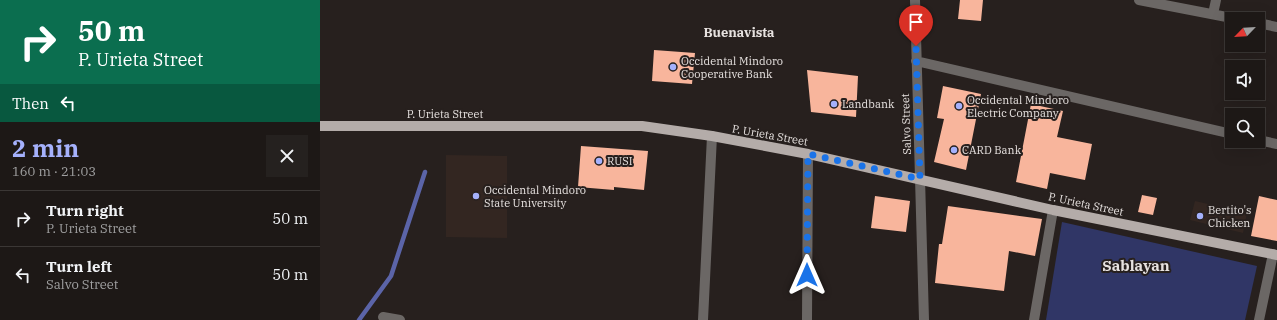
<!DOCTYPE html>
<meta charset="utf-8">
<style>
:root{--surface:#1d1816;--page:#25211f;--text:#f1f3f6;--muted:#a0a0a1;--line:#3b3735;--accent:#a5b1fc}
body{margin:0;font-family:"IBM Plex Serif",serif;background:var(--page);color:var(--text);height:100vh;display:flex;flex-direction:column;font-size:15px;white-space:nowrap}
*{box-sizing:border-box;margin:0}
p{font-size:13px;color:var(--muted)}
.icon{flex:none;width:22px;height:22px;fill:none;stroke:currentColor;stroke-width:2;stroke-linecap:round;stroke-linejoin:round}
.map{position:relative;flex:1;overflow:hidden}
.drawer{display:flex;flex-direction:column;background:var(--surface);width:320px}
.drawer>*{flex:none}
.hud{background:#0b6e4f;color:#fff;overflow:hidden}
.needle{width:26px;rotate:245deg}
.buttons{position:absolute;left:905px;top:12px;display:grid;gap:8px}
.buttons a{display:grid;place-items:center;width:40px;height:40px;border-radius:0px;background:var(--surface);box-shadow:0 4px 16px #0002,0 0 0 1px var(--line);font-size:20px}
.pin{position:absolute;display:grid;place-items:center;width:34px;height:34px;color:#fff;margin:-41px -17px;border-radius:50% 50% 50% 0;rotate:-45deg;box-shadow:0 0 4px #0007}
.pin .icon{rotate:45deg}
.me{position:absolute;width:44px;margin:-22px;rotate:0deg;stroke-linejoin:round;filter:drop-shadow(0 0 3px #0008)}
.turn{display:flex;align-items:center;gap:14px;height:84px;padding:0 12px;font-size:18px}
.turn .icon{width:52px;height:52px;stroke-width:2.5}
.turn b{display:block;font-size:28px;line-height:34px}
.then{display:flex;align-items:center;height:38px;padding:0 12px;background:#0003;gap:8px;font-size:15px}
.round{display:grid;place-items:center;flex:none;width:42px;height:42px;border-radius:0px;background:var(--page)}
.head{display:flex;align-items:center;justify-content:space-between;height:68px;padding:0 12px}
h1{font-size:24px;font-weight:700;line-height:30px;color:var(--accent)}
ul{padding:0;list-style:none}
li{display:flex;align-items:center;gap:12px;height:56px;padding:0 12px;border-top:1px solid var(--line)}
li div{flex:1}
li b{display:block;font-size:15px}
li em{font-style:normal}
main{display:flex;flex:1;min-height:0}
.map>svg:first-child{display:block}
.built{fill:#332621}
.green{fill:#303666}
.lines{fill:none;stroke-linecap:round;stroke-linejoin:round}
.stream{stroke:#5b64a8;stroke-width:4.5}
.building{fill:#f8b59c}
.minor{stroke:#6b6765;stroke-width:10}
.major{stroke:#b4aca9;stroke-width:10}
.route{stroke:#1a73e8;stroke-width:7;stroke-dasharray:0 12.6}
.poi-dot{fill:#a5b1fc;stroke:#27201e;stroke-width:1.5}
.labels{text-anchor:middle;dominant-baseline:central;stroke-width:4;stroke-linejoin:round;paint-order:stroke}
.poi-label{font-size:11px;fill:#e7e2e0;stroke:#27201e;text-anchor:start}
.street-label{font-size:11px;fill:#e7e2e0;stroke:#27201e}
.quarter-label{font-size:13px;font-weight:bold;fill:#e7e2e0;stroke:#27201e}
.district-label{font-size:15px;font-weight:bold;fill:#e7e2e0;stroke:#27201e}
</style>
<main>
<section class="drawer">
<div class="hud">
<div class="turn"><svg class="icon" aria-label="right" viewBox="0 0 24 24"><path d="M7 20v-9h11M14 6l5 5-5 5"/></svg><div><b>50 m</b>P. Urieta Street</div></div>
<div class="then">Then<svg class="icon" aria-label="left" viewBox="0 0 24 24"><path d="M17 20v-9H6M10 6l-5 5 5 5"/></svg></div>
</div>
<div class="head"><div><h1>2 min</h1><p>160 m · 21:03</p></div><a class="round"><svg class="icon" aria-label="close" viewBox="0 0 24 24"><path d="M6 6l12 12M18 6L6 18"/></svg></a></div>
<ul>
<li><svg class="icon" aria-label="right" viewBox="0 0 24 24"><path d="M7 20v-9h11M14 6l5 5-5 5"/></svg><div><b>Turn right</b><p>P. Urieta Street</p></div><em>50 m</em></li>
<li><svg class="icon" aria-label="left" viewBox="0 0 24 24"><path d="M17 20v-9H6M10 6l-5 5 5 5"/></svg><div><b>Turn left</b><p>Salvo Street</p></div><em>50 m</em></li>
</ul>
</section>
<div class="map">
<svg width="957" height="320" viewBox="0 0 957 320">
<rect width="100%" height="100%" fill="#27201e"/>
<!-- built -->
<path class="built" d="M 126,155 L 187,156 L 187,238 L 126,237 Z
M 875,201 L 927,213 L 923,233 L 870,220 Z"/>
<!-- green -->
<path class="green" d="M 742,222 L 937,266 L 925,320 L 726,320 Z"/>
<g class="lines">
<!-- stream -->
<path class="stream" d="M 39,320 L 71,276 L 105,172"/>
</g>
<!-- building -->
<path class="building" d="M 640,0 L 663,0 L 661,21 L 638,19 Z
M 334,50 L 375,53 L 372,84 L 332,81 Z
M 487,70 L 538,76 L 536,117 L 491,112 Z
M 623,86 L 661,94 L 646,170 L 614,162 L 624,119 L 617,118 Z
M 711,104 L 743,111 L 737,137 L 772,144 L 765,180 L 730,173 L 727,189 L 696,182 Z
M 261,146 L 328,151 L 324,190 L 294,187 L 294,190 L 258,187 Z
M 822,195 L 837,198 L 833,215 L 818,212 Z
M 555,196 L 590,201 L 586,232 L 551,228 Z
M 939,196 L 957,200 L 957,241 L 931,236 Z
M 628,206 L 722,219 L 715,256 L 689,251 L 684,291 L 615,283 L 619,244 L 622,244 Z"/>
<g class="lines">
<!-- minor -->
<path class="minor" d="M 595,0 L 604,320
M 819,0 L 917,19
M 893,14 L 896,0
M 938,23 L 957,27
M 596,61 L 912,134
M 938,140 L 957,144
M 63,317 L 80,320
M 383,320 L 392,136
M 487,320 L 488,154
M 714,320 L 733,210
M 939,320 L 953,254"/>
<!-- major -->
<path class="major" d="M 0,126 L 322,126 L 392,136 L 488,154 L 733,210 L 957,255"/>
</g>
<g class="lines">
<!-- route -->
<path class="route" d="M 487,275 L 488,154 L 600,179 L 596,46"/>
</g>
<!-- markers -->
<g class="poi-dot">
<circle cx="353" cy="67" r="4"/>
<circle cx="514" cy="104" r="4"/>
<circle cx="639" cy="106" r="4"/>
<circle cx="634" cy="150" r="4"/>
<circle cx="279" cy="161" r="4"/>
<circle cx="156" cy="196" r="4"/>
<circle cx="880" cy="216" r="4"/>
</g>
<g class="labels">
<!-- poi labels -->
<g class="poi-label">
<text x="361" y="61">Occidental Mindoro<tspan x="361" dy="13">Cooperative Bank</tspan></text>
<text x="647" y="100">Occidental Mindoro<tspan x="647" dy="13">Electric Company</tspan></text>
<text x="522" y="104">Landbank</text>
<text x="642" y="150">CARD Bank</text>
<text x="287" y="161">RUSI</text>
<text x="164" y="190">Occidental Mindoro<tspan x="164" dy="13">State University</tspan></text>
<text x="888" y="210">Bertito's<tspan x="888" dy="13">Chicken</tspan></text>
</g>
<!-- street labels -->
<g class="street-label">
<text x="125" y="114">P. Urieta Street</text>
<text transform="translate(586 124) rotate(-92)">Salvo Street</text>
<text transform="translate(450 135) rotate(10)">P. Urieta Street</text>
<text transform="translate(766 204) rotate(12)">P. Urieta Street</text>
</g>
<!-- quarter labels -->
<g class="quarter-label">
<text x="419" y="32">Buenavista</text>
</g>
<!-- district labels -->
<g class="district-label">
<text x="816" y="265">Sablayan</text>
</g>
</g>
</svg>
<div class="buttons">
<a><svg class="needle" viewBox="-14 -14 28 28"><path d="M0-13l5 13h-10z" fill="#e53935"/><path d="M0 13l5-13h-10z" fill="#a0a0a1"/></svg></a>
<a><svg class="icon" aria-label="sound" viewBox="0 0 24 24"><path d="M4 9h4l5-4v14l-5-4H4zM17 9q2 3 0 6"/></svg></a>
<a><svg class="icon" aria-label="search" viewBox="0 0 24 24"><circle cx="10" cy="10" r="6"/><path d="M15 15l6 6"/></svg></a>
</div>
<div class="pin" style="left:596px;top:46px;background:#d93025"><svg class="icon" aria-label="arrive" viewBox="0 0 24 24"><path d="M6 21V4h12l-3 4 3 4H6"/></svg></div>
<svg class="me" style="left:487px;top:275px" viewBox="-20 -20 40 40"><path d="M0-17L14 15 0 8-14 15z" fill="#1a73e8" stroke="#fff" stroke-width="4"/></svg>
</div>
</main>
